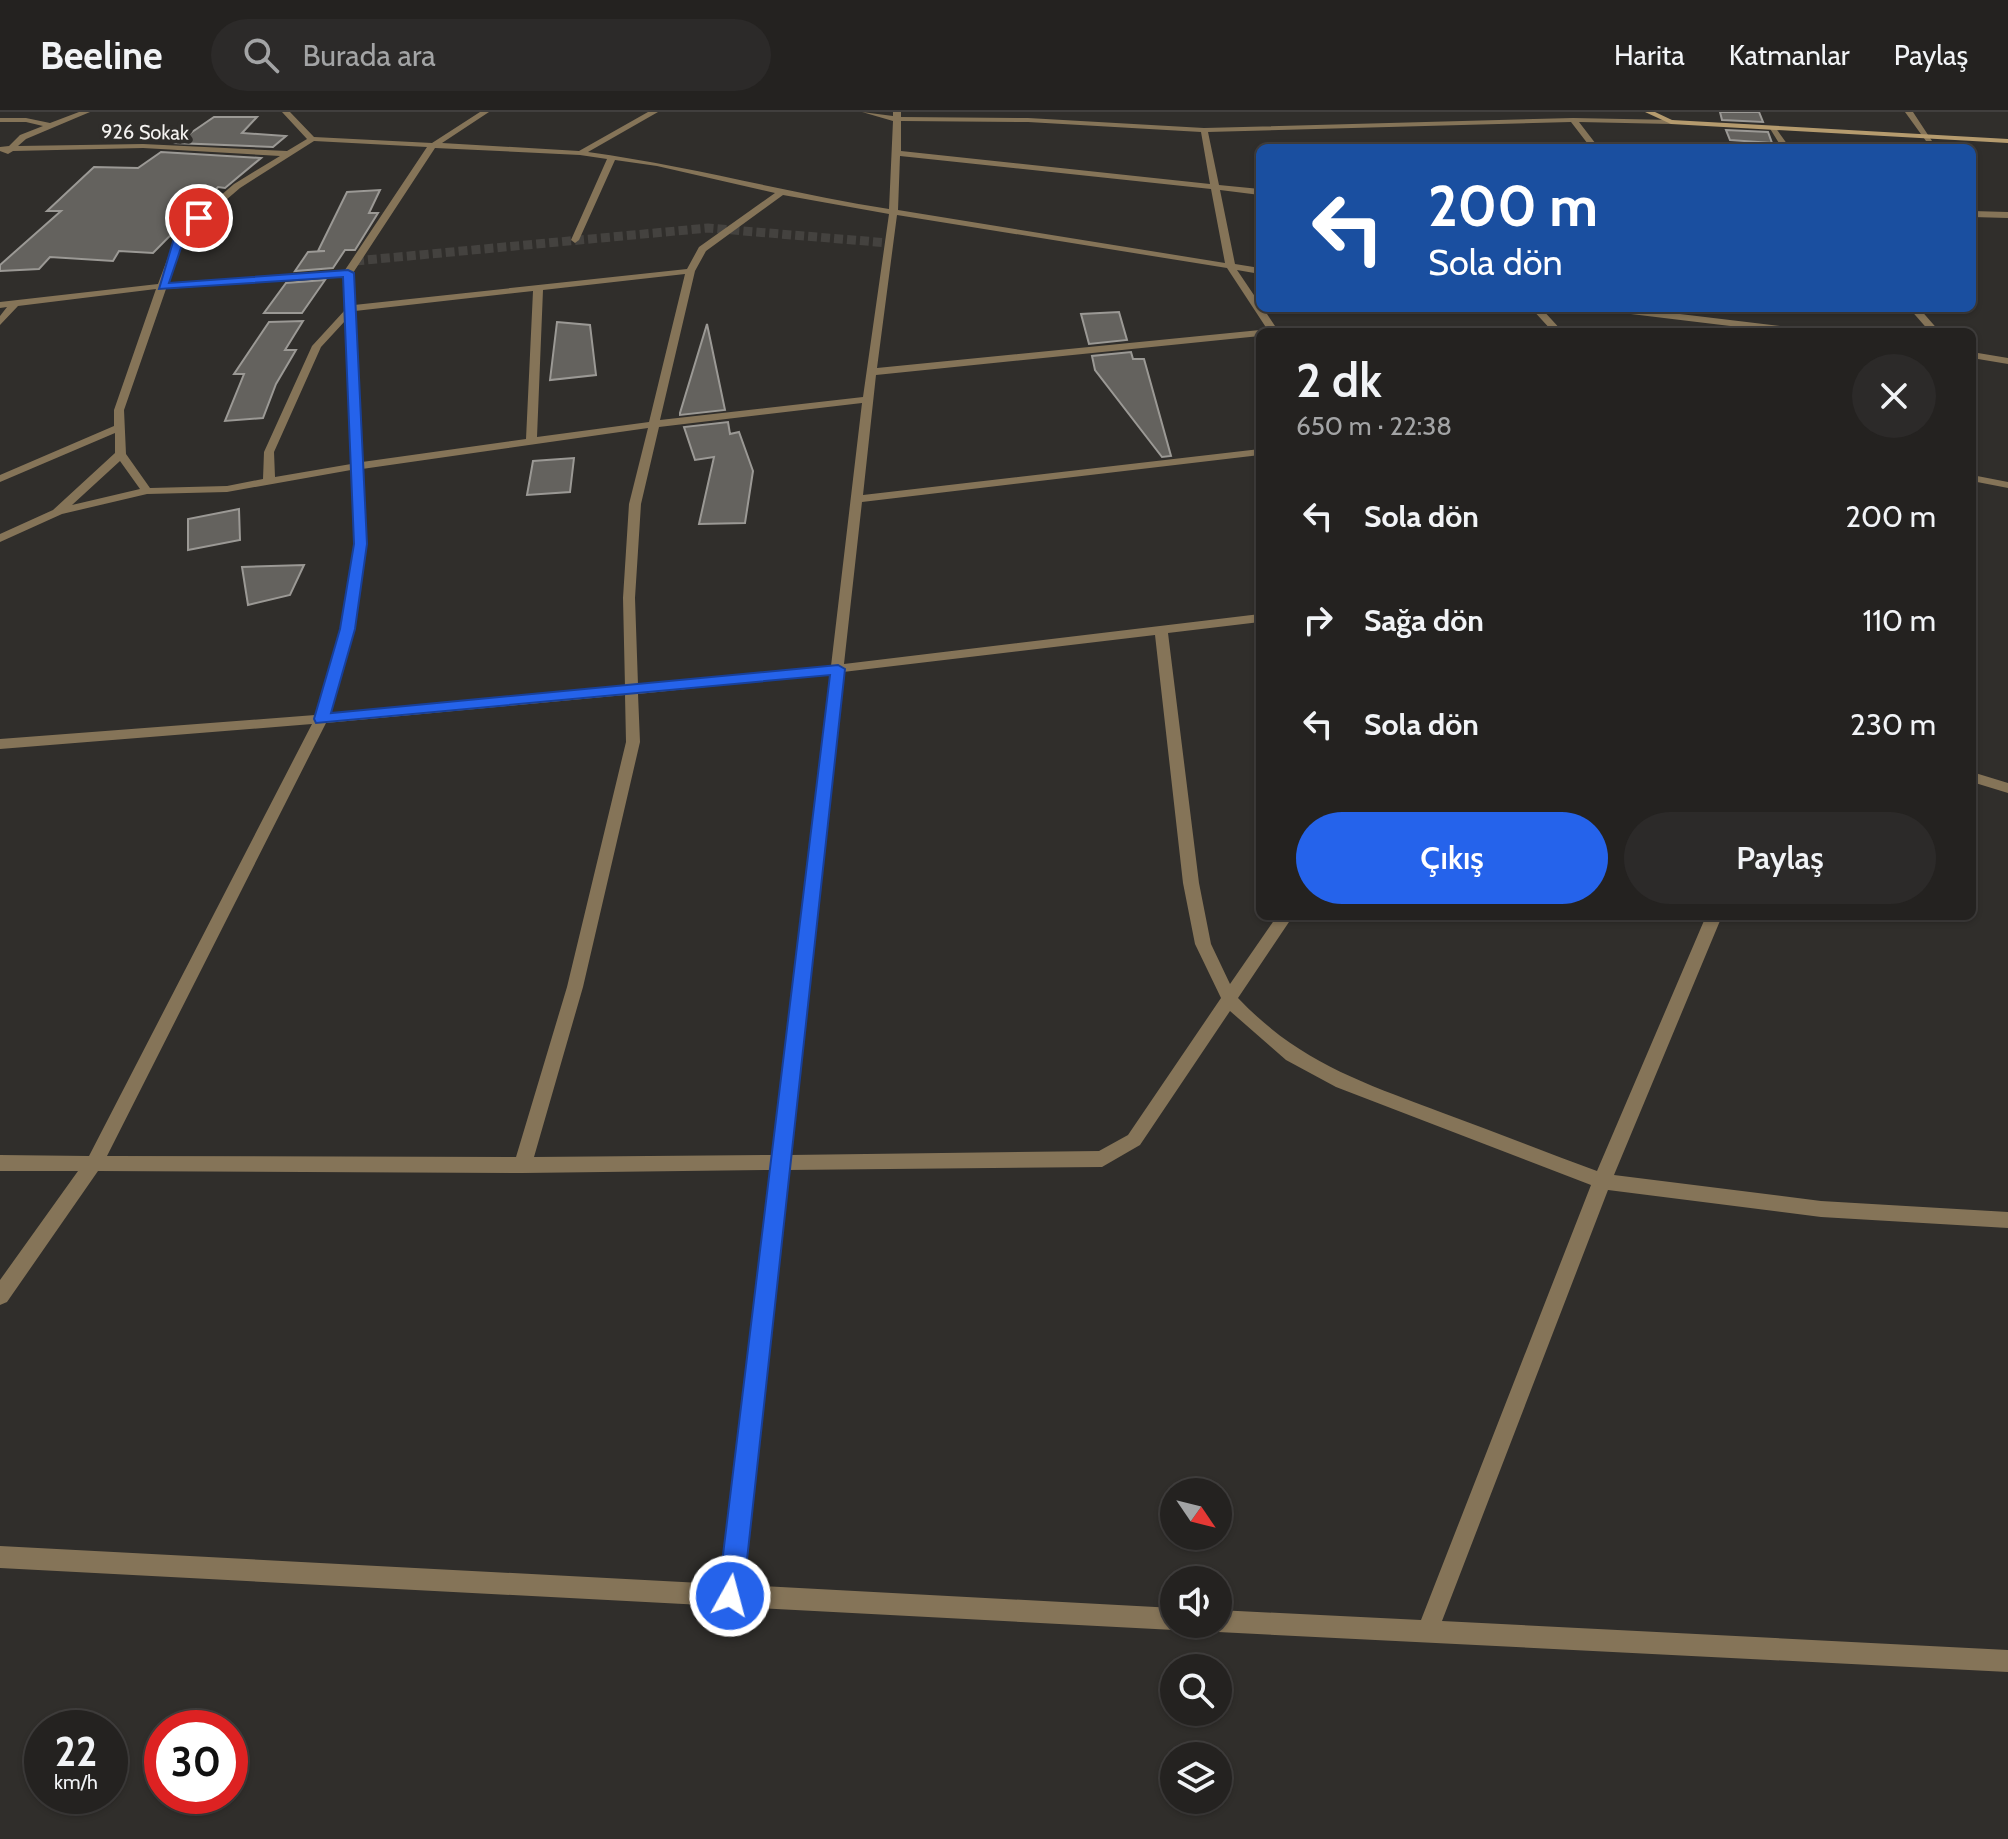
<!DOCTYPE html>
<html lang="tr">
<meta charset="utf-8">
<style>
:root{--surface:#242220;--page:#2c2a29;--text:#f1f3f6;--muted:#a3a4a5;--line:#413f3e;--accent:#2563eb}
body{margin:0;font-family:Cabin,sans-serif;background:var(--page);color:var(--text);height:100vh;display:flex;flex-direction:column;font-size:30px;white-space:nowrap}
*{box-sizing:border-box;margin:0}
p{font-size:26px;color:var(--muted)}
.icon{flex:none;width:44px;height:44px;fill:none;stroke:currentColor;stroke-width:2;stroke-linecap:round;stroke-linejoin:round}
.map{position:relative;flex:1;overflow:hidden}
.side{position:absolute;left:1256px;top:216px;width:720px;height:592px;display:flex;flex-direction:column;background:var(--surface);border-radius:12px;box-shadow:0 2px 6px #0004,0 0 0 2px var(--line)}
.side>*{flex:none}
.hud{position:absolute;left:1256px;top:32px;width:720px;height:168px;border-radius:12px;box-shadow:0 2px 6px #0004,0 0 0 2px var(--line);background:#1a4fa0;color:#fff;overflow:hidden}
.needle{width:52px;rotate:125deg}
.controls{position:absolute;left:1160px;top:1366px;display:grid;gap:16px}
.controls a{display:grid;place-items:center;width:72px;height:72px;border-radius:50%;background:var(--surface);box-shadow:0 2px 6px #0004,0 0 0 2px var(--line);font-size:40px}
.speed{position:absolute;left:24px;top:1598px;display:flex;gap:16px;font-size:40px;font-weight:700;text-align:center}
.speed>*{display:grid;place-content:center;width:104px;height:104px;border-radius:50%;background:var(--surface);box-shadow:0 2px 6px #0004,0 0 0 2px var(--line);line-height:1}
.speed small{font-size:20px;font-weight:400}
.speed .limit{border:12px solid #d22;background:#fff;color:#111}
.pin{position:absolute;display:grid;place-items:center;width:68px;height:68px;color:#fff;margin:-34px;border:4px solid #fff;border-radius:50%;box-shadow:0 2px 8px #0007}
.me{position:absolute;width:88px;margin:-44px;rotate:7deg;stroke-linejoin:round;filter:drop-shadow(0 0 6px #0008)}
.turn{display:flex;align-items:center;gap:28px;height:168px;padding:0 40px;font-size:36px}
.turn .icon{width:104px;height:104px;stroke-width:2.5}
.turn b{display:block;font-size:56px;line-height:68px}
.round{display:grid;place-items:center;flex:none;width:84px;height:84px;border-radius:42px;background:var(--page)}
.overview{display:flex;align-items:center;justify-content:space-between;height:136px;padding:0 40px}
h1{font-size:48px;font-weight:600;line-height:60px}
.cta{display:flex;gap:16px;margin-top:auto;padding:16px 40px}
.cta a{flex:1;height:92px;border-radius:48px;background:var(--accent);color:#fff;font-size:32px;font-weight:600;line-height:92px;text-align:center}
.cta a+a{background:var(--page);color:var(--text)}
ul{padding:0;list-style:none}
li{display:flex;align-items:center;gap:24px;height:104px;padding:0 40px}
li div{flex:1}
li b{display:block;font-size:30px}
li em{font-style:normal}
header{display:flex;align-items:center;gap:48px;box-sizing:border-box;height:112px;padding:0 40px;background:var(--surface);border-bottom:2px solid var(--line)}
header strong{font-size:38px}
nav{display:flex;gap:44px;margin-inline-start:auto;font-size:28px}
.search{width:560px;height:72px;background:var(--page);display:flex;align-items:center;gap:20px;box-sizing:border-box;padding:0 28px;border-radius:44px;color:var(--muted);font-size:30px}
.map>svg:first-child{display:block}
.building{fill:#64625e;stroke:#9b9995;stroke-width:2}
.lines{fill:none;stroke-linecap:round;stroke-linejoin:round}
.street-tunnel{stroke:#44423f;stroke-width:9;stroke-dasharray:9 4;stroke-linecap:butt}
.street{fill:#857458;fill-rule:evenodd}
.secondary{fill:#b59b6e;fill-rule:evenodd}
.route{fill:#2563eb;stroke:#184099;stroke-width:2}
.labels{text-anchor:middle;dominant-baseline:central;stroke-width:8;stroke-linejoin:round;paint-order:stroke}
.far-street-label{font-size:20px;fill:#f4f2f0;stroke:#302e2b}
</style>
<header>
<strong>Beeline</strong>
<div class="search"><svg class="icon" aria-label="search" viewBox="0 0 24 24"><circle cx="10" cy="10" r="6"/><path d="M15 15l6 6"/></svg>Burada ara</div>
<nav><a>Harita</a><a>Katmanlar</a><a>Paylaş</a></nav>
</header>
<div class="map">
<svg width="2008" height="1727" viewBox="0 0 2008 1727">
<rect width="100%" height="100%" fill="#302e2b"/>
<!-- building -->
<path class="building" d="M 1720,0 L 1759,0 L 1763,10 L 1722,8 Z
M 214,5 L 257,5 L 242,21 L 286,24 L 273,35 L 176,31 Z
M 1726,18 L 1768,20 L 1772,31 L 1730,28 Z
M 161,40 L 261,46 L 225,76 L 218,75 L 153,141 L 119,139 L 113,149 L 50,145 L 39,157 L 0,159 L 0,153 L 61,99 L 47,99 L 94,55 L 138,56 Z
M 380,78 L 369,101 L 378,101 L 355,138 L 345,138 L 333,156 L 295,159 L 308,140 L 325,139 L 318,139 L 347,80 Z
M 325,168 L 302,201 L 264,201 L 286,171 Z
M 1119,200 L 1127,228 L 1089,232 L 1081,202 Z
M 303,209 L 285,238 L 296,238 L 276,272 L 263,306 L 225,309 L 244,262 L 234,262 L 269,210 Z
M 557,210 L 590,213 L 596,263 L 550,268 Z
M 707,212 L 725,298 L 680,303 L 680,301 Z
M 1131,240 L 1133,247 L 1144,247 L 1171,344 L 1162,345 L 1095,258 L 1092,244 Z
M 728,310 L 730,322 L 739,320 L 753,359 L 745,411 L 699,412 L 714,345 L 695,348 L 684,315 Z
M 574,346 L 570,380 L 527,383 L 533,349 Z
M 239,397 L 240,428 L 188,438 L 188,407 Z
M 304,453 L 290,483 L 248,493 L 242,455 Z"/>
<g class="lines">
<!-- street-tunnel -->
<path class="street-tunnel" d="M 355,149 L 708,116 L 889,131"/>
<!-- street -->
<path class="street" d="M 79,0 L 90,0 L 26,27 L 18,34 L 143,32 L 287,39 L 307,27 L 282,0 L 290,0 L 314,25 L 432,31 L 480,0 L 489,0 L 442,31 L 579,39 L 648,0 L 658,0 L 588,40 C 690,54 788,81 889,97 L 893,9 L 862,0 L 893,4 L 893,0 L 901,0 L 901,5 L 1028,6 L 1204,16 L 1573,6 L 1674,8 L 1671,12 L 1579,10 L 1599,36 L 1591,36 L 1571,10 L 1208,20 L 1219,73 L 1260,77 L 1260,83 L 1220,78 L 1235,152 L 1260,156 L 1260,162 L 1237,158 L 1260,192 L 1260,196 L 1263,196 L 1279,220 L 1269,220 L 1227,156 L 897,103 L 877,256 L 1260,218 L 1264,220 L 1260,220 L 1260,224 L 876,263 L 863,383 L 1260,337 L 1260,343 L 862,390 L 844,552 L 1260,502 L 1260,510 L 1168,521 L 1199,771 L 1211,832 L 1230,872 L 1277,804 L 1293,804 L 1238,886 C 1300,951 1362,970 1443,1001 C 1495,1020 1546,1040 1597,1059 L 1706,804 L 1722,804 L 1614,1063 L 1821,1089 L 2008,1100 L 2008,1116 L 1821,1105 L 1608,1078 L 1442,1509 L 2008,1538 L 2008,1560 L 1218,1520 L 1210,1517 L 1208,1512 L 1218,1512 L 1218,1498 L 1421,1508 L 1591,1073 L 1336,975 L 1286,948 L 1230,899 L 1140,1033 L 1102,1055 L 788,1058 L 742,1473 L 1174,1496 L 1174,1512 L 1183,1512 L 1182,1515 L 1174,1518 L 0,1456 L 0,1434 L 720,1472 L 770,1058 L 523,1061 L 98,1059 L 7,1190 L 0,1193 L 0,1168 L 78,1059 L 0,1059 L 0,1043 L 89,1044 L 312,612 L 0,637 L 0,627 L 315,603 L 341,517 L 354,432 L 351,358 L 227,380 L 147,382 L 62,402 L 0,430 L 0,422 L 53,398 L 115,341 L 115,321 L 0,370 L 0,363 L 114,314 L 114,298 L 156,177 L 18,194 L 0,213 L 0,204 L 7,195 L 0,196 L 0,190 L 158,172 L 177,121 L 234,72 L 280,44 L 143,36 L 13,39 L 8,42 L 0,39 L 0,35 L 9,34 L 20,23 L 43,14 L 26,10 L 0,10 L 0,6 L 26,6 L 50,11 ZM 901,9 L 1028,10 L 1201,20 L 1210,72 L 901,39 ZM 314,29 L 427,35 L 345,158 L 168,171 L 184,124 L 240,76 ZM 435,36 L 580,43 L 607,47 L 571,128 L 575,131 L 579,128 L 615,48 L 657,54 L 775,81 L 699,135 L 687,157 L 354,193 L 353,161 ZM 900,44 L 1211,77 L 1225,151 L 898,98 ZM 783,83 L 889,102 L 863,285 L 660,308 L 695,159 L 706,139 ZM 685,162 L 649,310 L 537,325 L 543,178 ZM 344,164 L 345,198 L 312,234 L 264,340 L 263,367 L 227,374 L 150,376 L 126,342 L 124,298 L 166,177 ZM 533,179 L 526,327 L 362,350 L 355,199 ZM 345,209 L 351,352 L 275,365 L 274,340 L 321,235 ZM 862,291 L 831,554 L 638,573 L 635,486 L 641,392 L 659,315 ZM 648,316 L 629,392 L 623,486 L 625,575 L 329,602 L 353,517 L 366,432 L 362,357 ZM 120,349 L 140,377 L 72,393 ZM 1155,523 L 1183,771 L 1195,832 L 1221,886 L 1128,1023 L 1099,1039 L 790,1043 L 843,560 ZM 830,562 L 772,1043 L 534,1045 L 583,875 L 640,630 L 638,582 ZM 625,583 L 626,630 L 567,875 L 516,1045 L 107,1044 L 326,611 Z
M 1905,0 L 1913,0 L 1932,29 L 1926,29 Z
M 1769,15 L 1775,15 L 1790,36 L 1782,36 Z
M 1972,99 L 2008,100 L 2008,106 L 1972,105 Z
M 1531,196 L 1541,196 L 1563,220 L 1553,220 Z
M 1601,196 L 1630,196 L 1805,217 L 1810,220 L 1781,220 L 1606,199 Z
M 1909,196 L 1919,196 L 1940,220 L 1930,220 Z
M 1972,240 L 2008,246 L 2008,252 L 1972,246 Z
M 1972,363 L 2008,370 L 2008,376 L 1972,369 Z
M 1972,660 L 2008,671 L 2008,681 L 1972,670 Z"/>
<!-- secondary -->
<path class="secondary" d="M 1645,0 L 1655,0 L 1672,8 L 2008,27 L 2008,31 L 1671,12 Z"/>
</g>
<!-- route -->
<path class="route" d="M 199,103 L 204,106 L 185,124 L 169,171 L 348,158 L 354,161 L 367,432 L 355,517 L 331,601 L 838,553 L 845,557 L 743,1484 L 739,1493 L 730,1496 L 722,1493 L 718,1484 L 830,563 L 316,611 L 314,607 L 340,517 L 354,432 L 343,165 L 159,177 L 175,123 Z"/>
<g class="labels">
<!-- far-street labels -->
<g class="far-street-label">
<text transform="translate(145 20) rotate(1)">926 Sokak</text>
</g>
</g>
</svg>
<div class="controls">
<a><svg class="needle" viewBox="-14 -14 28 28"><path d="M0-13l5 13h-10z" fill="#e53935"/><path d="M0 13l5-13h-10z" fill="#a3a4a5"/></svg></a>
<a><svg class="icon" aria-label="sound" viewBox="0 0 24 24"><path d="M4 9h4l5-4v14l-5-4H4zM17 9q2 3 0 6"/></svg></a>
<a><svg class="icon" aria-label="search" viewBox="0 0 24 24"><circle cx="10" cy="10" r="6"/><path d="M15 15l6 6"/></svg></a>
<a><svg class="icon" aria-label="layers" viewBox="0 0 24 24"><path d="M12 4l9 5-9 5-9-5zM3 14l9 5 9-5"/></svg></a>
</div>
<div class="speed"><div>22<small>km/h</small></div><div class="limit">30</div></div>
<div class="pin" style="left:199px;top:106px;background:#d93025"><svg class="icon" aria-label="arrive" viewBox="0 0 24 24"><path d="M6 21V4h12l-3 4 3 4H6"/></svg></div>
<svg class="me" style="left:730px;top:1484px" viewBox="-20 -20 40 40"><circle r="17" fill="#2563eb" stroke="#fff" stroke-width="3"/><path d="M0-11L8 9 0 5-8 9z" fill="#fff"/></svg>
<div class="hud">
<div class="turn"><svg class="icon" aria-label="left" viewBox="0 0 24 24"><path d="M17 20v-9H6M10 6l-5 5 5 5"/></svg><div><b>200 m</b>Sola dön</div></div>
</div>
<section class="side">
<div class="overview"><div><h1>2 dk</h1><p>650 m · 22:38</p></div><a class="round"><svg class="icon" aria-label="close" viewBox="0 0 24 24"><path d="M6 6l12 12M18 6L6 18"/></svg></a></div>
<ul>
<li><svg class="icon" aria-label="left" viewBox="0 0 24 24"><path d="M17 20v-9H6M10 6l-5 5 5 5"/></svg><div><b>Sola dön</b></div><em>200 m</em></li>
<li><svg class="icon" aria-label="right" viewBox="0 0 24 24"><path d="M7 20v-9h11M14 6l5 5-5 5"/></svg><div><b>Sağa dön</b></div><em>110 m</em></li>
<li><svg class="icon" aria-label="left" viewBox="0 0 24 24"><path d="M17 20v-9H6M10 6l-5 5 5 5"/></svg><div><b>Sola dön</b></div><em>230 m</em></li>
</ul>
<div class="cta"><a>Çıkış</a><a>Paylaş</a></div>
</section>
</div>
